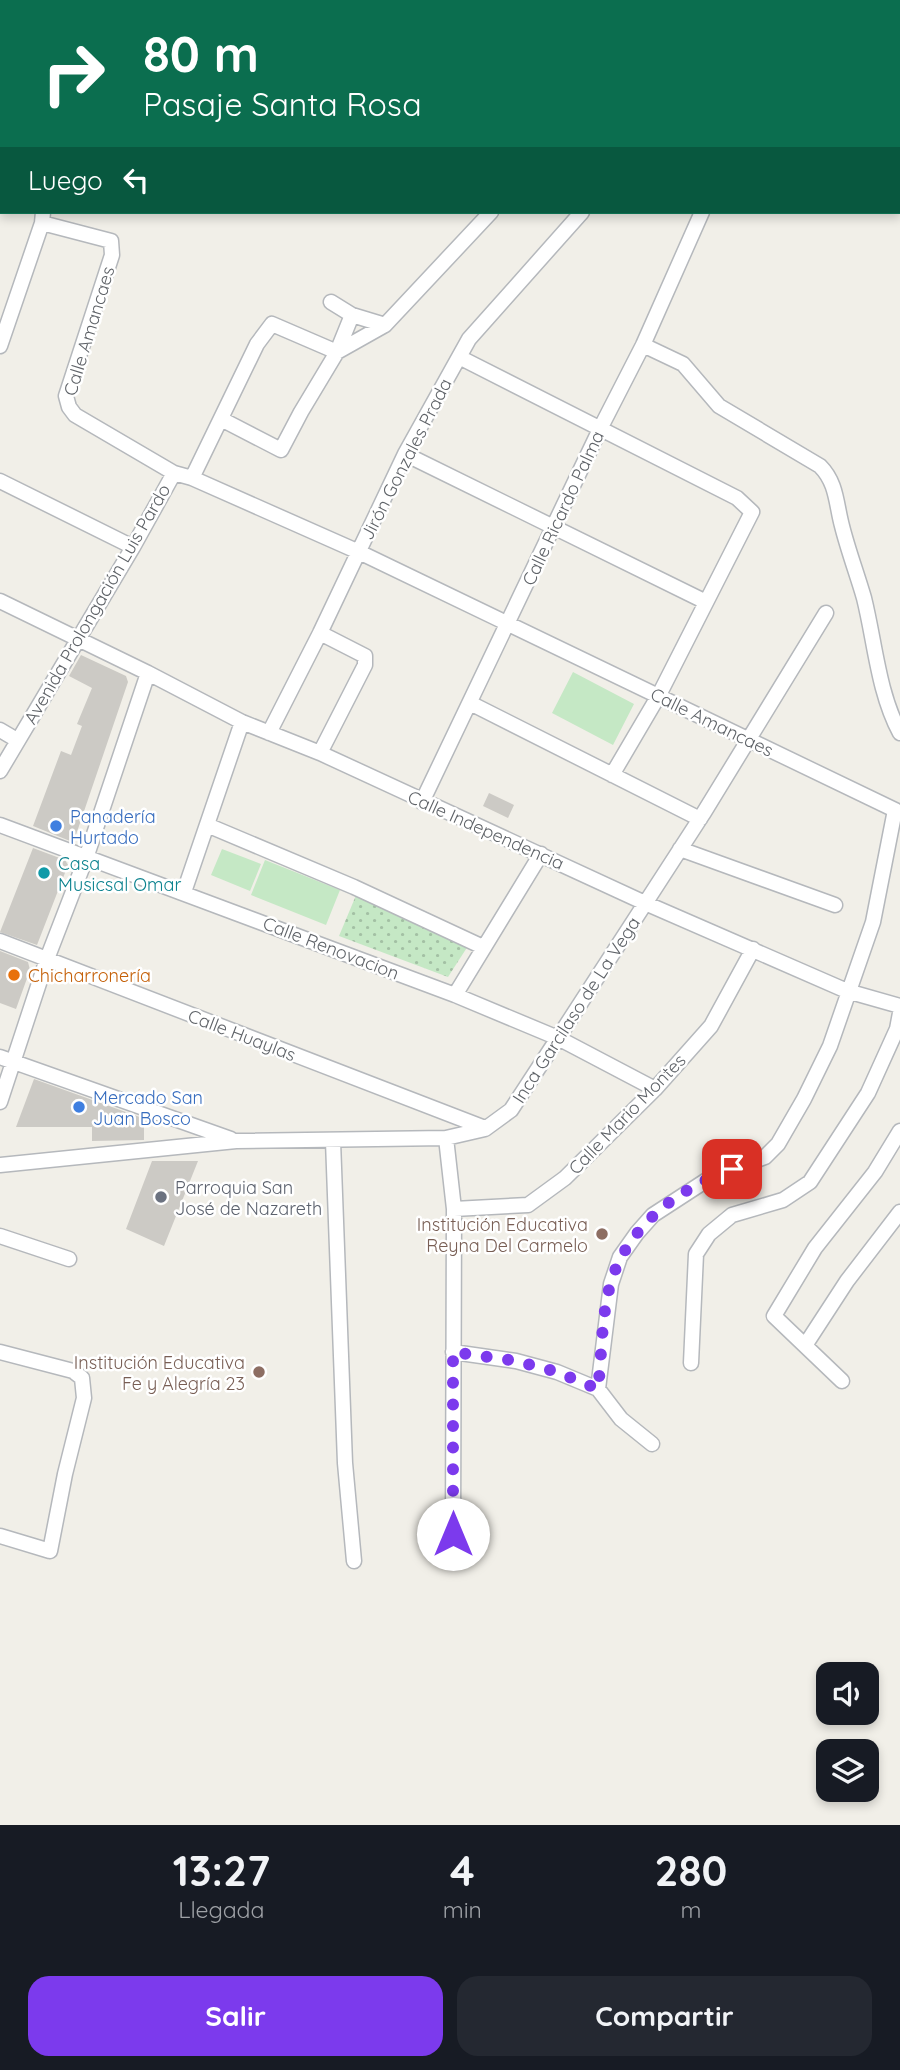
<!DOCTYPE html>
<html lang="es">
<meta charset="utf-8">
<style>
:root{--surface:#171b24;--page:#242831;--text:#f1f3f6;--muted:#9ea1a6;--accent:#7c3aed}
body{margin:0;font-family:Quicksand,sans-serif;background:var(--page);color:var(--text);height:100vh;display:flex;flex-direction:column;font-size:26px;white-space:nowrap}
*{box-sizing:border-box;margin:0}
p{font-size:23px;color:var(--muted)}
.icon{flex:none;width:38px;height:38px;fill:none;stroke:currentColor;stroke-width:2;stroke-linecap:round;stroke-linejoin:round}
.map{position:relative;height:1825px;overflow:hidden}
.details{display:flex;flex-direction:column;background:var(--surface);flex:1}
.details>*{flex:none}
.guide{position:absolute;left:0px;top:0px;width:901px;height:214px;box-shadow:0 4px 10px #0003;background:#0b6e4f;color:#fff;overflow:hidden}
.fabs{position:absolute;left:816px;top:1662px;display:grid;gap:14px}
.fabs a{display:grid;place-items:center;width:63px;height:63px;border-radius:14px;background:var(--surface);box-shadow:0 4px 10px #0003;font-size:35px}
.pin{position:absolute;display:grid;place-items:center;width:60px;height:60px;color:#fff;margin:-30px;border-radius:14px;box-shadow:0 4px 10px #0006}
.me{position:absolute;width:77px;margin:-38px;rotate:0deg;stroke-linejoin:round;filter:drop-shadow(0 0 5px #0008)}
.turn{display:flex;align-items:center;gap:24px;height:147px;padding:0 28px;font-size:32px}
.turn .icon{width:91px;height:91px;stroke-width:2.5}
.turn b{display:block;font-size:49px;line-height:60px}
.then{display:flex;align-items:center;height:66px;padding:0 28px;background:#0003;gap:14px;font-size:26px}
.eta{display:flex;justify-content:space-evenly;align-items:center;height:119px;text-align:center}
.eta b{font-size:42px;font-weight:700;line-height:49px}
.action{display:flex;gap:14px;margin-top:auto;padding:14px 28px}
.action a{flex:1;height:80px;border-radius:21px;background:var(--accent);color:#fff;font-size:28px;font-weight:700;line-height:80px;text-align:center}
.action a+a{background:var(--page);color:var(--text)}
.map>svg:first-child{display:block}
.grass{fill:#c5e8c5}
.park{fill:url(#park-dots)}
.building{fill:#cccac5}
.lines{fill:none;stroke-linecap:round;stroke-linejoin:round}
.street-casing{stroke:#b5b8bc;stroke-width:17}
.street{stroke:#fff;stroke-width:14}
.route{stroke:#7c3aed;stroke-width:12;stroke-dasharray:0 21.6}
.shop-dot{fill:#3f7fe0;stroke:#fff;stroke-width:2.5}
.culture-dot{fill:#0f9aa8;stroke:#fff;stroke-width:2.5}
.food-dot{fill:#e8710a;stroke:#fff;stroke-width:2.5}
.worship-dot{fill:#6b7280;stroke:#fff;stroke-width:2.5}
.education-dot{fill:#8d6e63;stroke:#fff;stroke-width:2.5}
.labels{text-anchor:middle;dominant-baseline:central;stroke-width:5;stroke-linejoin:round;paint-order:stroke}
.street-label{font-size:18px;fill:#5f6368;stroke:#fff}
.shop-label{font-size:18px;fill:#366cbe;stroke:#fff;text-anchor:start}
.culture-label{font-size:18px;fill:#0d838f;stroke:#fff;text-anchor:start}
.food-label{font-size:18px;fill:#c56008;stroke:#fff;text-anchor:start}
.worship-label{font-size:18px;fill:#5b616d;stroke:#fff;text-anchor:start}
.education-label{font-size:18px;fill:#785e54;stroke:#fff;text-anchor:end}
</style>
<div class="map">
<svg width="900" height="1825" viewBox="0 0 900 1825">
<defs>
<pattern id="park-dots" width="8" height="8" patternUnits="userSpaceOnUse" patternTransform="scale(1.75)"><rect width="8" height="8" fill="#c5e8c5"/><path d="M2 2h.1M6 6h.1" fill="none" stroke="#a3c0a4" stroke-width="1.8" stroke-linecap="round"/></pattern>
</defs>
<rect width="100%" height="100%" fill="#f1efe8"/>
<!-- grass -->
<path class="grass" d="M 573,672 L 634,704 L 613,745 L 552,713 Z
M 222,849 L 261,864 L 250,891 L 211,875 Z
M 265,860 L 340,890 L 326,925 L 251,895 Z"/>
<!-- park -->
<path class="park" d="M 357,893 L 468,946 L 448,977 L 339,936 Z"/>
<!-- building -->
<path class="building" d="M 81,655 L 126,676 L 128,682 L 79,826 L 74,840 L 70,841 L 33,826 L 61,751 L 71,755 L 82,726 L 77,724 L 92,688 L 69,676 Z
M 489,793 L 514,805 L 508,818 L 483,806 Z
M 33,848 L 65,860 L 68,865 L 37,945 L 0,932 Z
M 0,951 L 28,962 L 30,970 L 16,1009 L 0,1003 Z
M 34,1079 L 162,1125 L 144,1125 L 144,1140 L 92,1141 L 92,1127 L 16,1127 Z
M 152,1161 L 198,1161 L 164,1246 L 126,1229 Z"/>
<g class="lines">
<!-- street casing -->
<g class="street-casing">
<path id="street" d="M 676,2 L 677,0
M 687,2 L 689,0
M 804,2 L 805,0
M 42,223 L 111,241 L 112,255 L 66,396 L 69,407 L 75,415 L 174,473 L 192,478 L 359,552 L 895,810 L 873,922 L 830,1046 L 804,1099 L 778,1144 L 765,1157 L 713,1176 L 653,1215 L 637,1233 L 620,1257 L 611,1284 L 598,1389
M 331,302 L 352,315 L 385,325
M 643,345 L 683,364 L 719,406 L 820,466 C 837,483 836,504 842,526 C 848,550 857,574 864,598 C 875,642 878,692 900,733
M 0,346 L 42,223 L 43,212
M 459,357 L 737,498 L 752,512 L 659,695 L 612,775
M 221,419 L 281,450 L 301,412 L 337,352 L 352,315
M 405,454 L 706,602
M 192,478 L 257,344 L 272,324 L 337,352 L 385,325 L 491,212
M 0,481 L 133,547
M 0,601 L 148,673 L 242,722 L 320,753 L 645,903 L 847,991 L 900,1006
M 470,703 L 700,819
M 0,730 L 17,740
M 269,733 L 320,633 L 405,454 L 469,339 L 582,212
M 320,753 L 365,665 L 365,656 L 320,633
M 0,771 L 133,547 L 174,473
M 422,802 L 601,427 L 643,345 L 702,212
M 0,825 L 455,995 L 558,1038 L 655,1089
M 207,825 L 354,887 L 483,947
M 680,849 L 835,905
M 184,892 L 242,722
M 0,941 L 485,1128
M 455,995 L 541,854
M 0,1057 L 231,1139
M 0,1102 L 47,959 L 86,858 L 148,673
M 446,1138 L 454,1209 L 453,1534
M 333,1141 L 345,1463 L 354,1561
M 0,1165 L 236,1141 L 446,1138 L 485,1129 L 511,1110 L 558,1038 L 703,814 L 826,613
M 454,1209 L 528,1205 L 565,1178 L 655,1089 L 711,1026 L 753,949
M 0,1236 L 69,1259
M 806,1344 L 847,1281 L 900,1212
M 0,1352 L 73,1371 L 82,1378 L 84,1398 L 65,1474 L 50,1551 L 0,1536
M 453,1352 L 516,1361 L 557,1372 L 598,1389 L 621,1419 L 652,1444
M 691,1363 L 696,1254 L 709,1234 L 732,1215 L 783,1200 L 810,1182 L 868,1093 L 897,1029 L 900,1013
M 842,1381 L 774,1316 L 815,1248 L 875,1172 L 900,1131"/>
</g>
<!-- street -->
<use href="#street" class="street"/>
</g>
<g class="lines">
<!-- route -->
<path class="route" d="M 453,1534 L 453,1352 L 516,1361 L 557,1372 L 598,1389 C 602,1354 601,1316 611,1282 C 628,1226 679,1188 732,1169"/>
</g>
<!-- markers -->
<g class="shop-dot">
<circle cx="56" cy="826" r="7"/>
<circle cx="79" cy="1107" r="7"/>
</g>
<circle class="culture-dot" cx="44" cy="873" r="7"/>
<circle class="food-dot" cx="14" cy="975" r="7"/>
<circle class="worship-dot" cx="161" cy="1197" r="7"/>
<g class="education-dot">
<circle cx="602" cy="1234" r="7"/>
<circle cx="259" cy="1372" r="7"/>
</g>
<g class="labels">
<!-- street labels -->
<g class="street-label">
<text transform="translate(89 331) rotate(-73)">Calle Amancaes</text>
<text transform="translate(406 459) rotate(-63)">Jirón Gonzales Prada</text>
<text transform="translate(563 508) rotate(-65)">Calle Ricardo Palma</text>
<text transform="translate(97 604) rotate(-60)">Avenida Prolongación Luis Pardo</text>
<text transform="translate(712 722) rotate(26)">Calle Amancaes</text>
<text transform="translate(486 830) rotate(24)">Calle Independencia</text>
<text transform="translate(331 948) rotate(21)">Calle Renovacion</text>
<text transform="translate(576 1010) rotate(-57)">Inca Garcilaso de La Vega</text>
<text transform="translate(242 1035) rotate(21)">Calle Huaylas</text>
<text transform="translate(627 1114) rotate(-46)">Calle Mario Montes</text>
</g>
<!-- shop labels -->
<g class="shop-label">
<text x="70" y="816">Panadería<tspan x="70" dy="21">Hurtado</tspan></text>
<text x="93" y="1097">Mercado San<tspan x="93" dy="21">Juan Bosco</tspan></text>
</g>
<!-- culture labels -->
<g class="culture-label">
<text x="58" y="863">Casa<tspan x="58" dy="21">Musicsal Omar</tspan></text>
</g>
<!-- food labels -->
<g class="food-label">
<text x="28" y="975">Chicharronería</text>
</g>
<!-- worship labels -->
<g class="worship-label">
<text x="175" y="1187">Parroquia San<tspan x="175" dy="21">José de Nazareth</tspan></text>
</g>
<!-- education labels -->
<g class="education-label">
<text x="588" y="1224">Institución Educativa<tspan x="588" dy="21">Reyna Del Carmelo</tspan></text>
<text x="245" y="1362">Institución Educativa<tspan x="245" dy="21">Fe y Alegría 23</tspan></text>
</g>
</g>
</svg>
<div class="fabs">
<a><svg class="icon" aria-label="sound" viewBox="0 0 24 24"><path d="M4 9h4l5-4v14l-5-4H4zM17 9q2 3 0 6"/></svg></a>
<a><svg class="icon" aria-label="layers" viewBox="0 0 24 24"><path d="M12 4l9 5-9 5-9-5zM3 14l9 5 9-5"/></svg></a>
</div>
<div class="pin" style="left:732px;top:1169px;background:#d93025"><svg class="icon" aria-label="arrive" viewBox="0 0 24 24"><path d="M6 21V4h12l-3 4 3 4H6"/></svg></div>
<svg class="me" style="left:453px;top:1534px" viewBox="-20 -20 40 40"><circle r="19" fill="#fff"/><path d="M0-13L10 11 0 6-10 11z" fill="#7c3aed"/></svg>
<div class="guide">
<div class="turn"><svg class="icon" aria-label="right" viewBox="0 0 24 24"><path d="M7 20v-9h11M14 6l5 5-5 5"/></svg><div><b>80 m</b>Pasaje Santa Rosa</div></div>
<div class="then">Luego<svg class="icon" aria-label="left" viewBox="0 0 24 24"><path d="M17 20v-9H6M10 6l-5 5 5 5"/></svg></div>
</div>
</div>
<section class="details">
<div class="eta">
<div><b>13:27</b><p>Llegada</p></div>
<div><b>4</b><p>min</p></div>
<div><b>280</b><p>m</p></div>
</div>
<div class="action"><a>Salir</a><a>Compartir</a></div>
</section>
